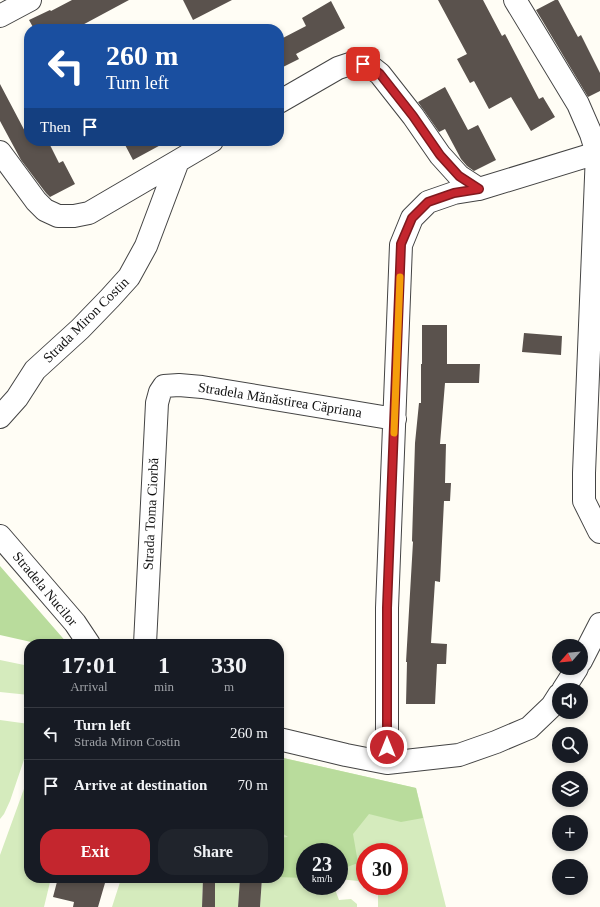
<!DOCTYPE html>
<meta charset="utf-8">
<style>
:root{--surface:#171b24;--page:#20242c;--text:#f1f3f6;--muted:#9ea1a6;--line:#363941;--accent:#c4262e}
body{margin:0;font-family:Georgia,serif;background:var(--page);color:var(--text);height:100vh;display:flex;flex-direction:column;font-size:15px;white-space:nowrap}
*{box-sizing:border-box;margin:0}
p{font-size:13px;color:var(--muted)}
.icon{flex:none;width:22px;height:22px;fill:none;stroke:currentColor;stroke-width:2;stroke-linecap:round;stroke-linejoin:round}
.map{position:relative;flex:1;overflow:hidden}
.drawer{position:absolute;left:24px;top:639px;width:260px;height:244px;display:flex;flex-direction:column;background:var(--surface);border-radius:16px;box-shadow:0 2px 6px #0003}
.drawer>*{flex:none}
.banner{position:absolute;left:24px;top:24px;width:260px;height:122px;border-radius:16px;box-shadow:0 2px 6px #0003;background:#1a4fa0;color:#fff;overflow:hidden}
.needle{width:26px;rotate:243deg}
.fabs{position:absolute;left:552px;top:639px;display:grid;gap:8px}
.fabs a{display:grid;place-items:center;width:36px;height:36px;border-radius:50%;background:var(--surface);box-shadow:0 2px 6px #0003;font-size:20px}
.speed{position:absolute;left:296px;top:843px;display:flex;gap:8px;font-size:20px;font-weight:700;text-align:center}
.speed>*{display:grid;place-content:center;width:52px;height:52px;border-radius:50%;background:var(--surface);box-shadow:0 2px 6px #0003;line-height:1}
.speed small{font-size:10px;font-weight:400}
.speed .limit{border:6px solid #d22;background:#fff;color:#111}
.pin{position:absolute;display:grid;place-items:center;width:34px;height:34px;color:#fff;margin:-17px;border-radius:8px;box-shadow:0 2px 6px #0006}
.me{position:absolute;width:44px;margin:-22px;rotate:0deg;stroke-linejoin:round;filter:drop-shadow(0 0 3px #0008)}
.turn{display:flex;align-items:center;gap:14px;height:84px;padding:0 16px;font-size:18px}
.turn .icon{width:52px;height:52px;stroke-width:2.5}
.turn b{display:block;font-size:28px;line-height:34px}
.then{display:flex;align-items:center;height:38px;padding:0 16px;background:#0003;gap:8px;font-size:15px}
.eta{display:flex;justify-content:space-evenly;align-items:center;height:68px;text-align:center}
.eta b{font-size:24px;font-weight:600;line-height:28px}
.action{display:flex;gap:8px;margin-top:auto;padding:8px 16px}
.action a{flex:1;height:46px;border-radius:16px;background:var(--accent);color:#fff;font-size:16px;font-weight:600;line-height:46px;text-align:center}
.action a+a{background:var(--page);color:var(--text)}
ul{padding:0;list-style:none}
li{display:flex;align-items:center;gap:12px;height:52px;padding:0 16px;border-top:1px solid var(--line)}
li div{flex:1}
li b{display:block;font-size:15px}
li em{font-style:normal}
.map>svg:first-child{display:block}
.green{fill:#d5ebbd;fill-rule:evenodd}
.forest{fill:#b9dc9c}
.building{fill:#5a524d}
.lines{fill:none;stroke-linecap:round;stroke-linejoin:round}
.minor-casing{stroke:#444;stroke-width:24}
.minor{stroke:#fff;stroke-width:22}
.route-casing{stroke:#7f191e;stroke-width:10}
.route{stroke:#c4262e;stroke-width:7}
.slow{stroke:#f59e0b;stroke-width:7}
.labels{text-anchor:middle;dominant-baseline:central;stroke-width:4;stroke-linejoin:round;paint-order:stroke}
.street-label{font-size:14px;fill:#111;stroke:#fff}
</style>
<div class="map">
<svg width="600" height="907" viewBox="0 0 600 907">
<rect width="100%" height="100%" fill="#fffdf5"/>
<!-- green -->
<path class="green" d="M 0,660 L 29,666 L 29,695 L 0,692 Z
M 0,720 L 29,724 L 29,745 L 10,801 L 4,814 L 0,819 Z
M 279,757 L 416,788 L 446,907 L 378,907 L 378,893 L 369,891 L 358,881 L 339,879 L 339,852 L 305,852 L 305,886 L 337,886 L 336,892 L 339,900 L 351,899 L 357,904 L 357,907 L 260,907 L 262,878 L 279,878 ZM 365,852 L 399,852 L 399,886 L 365,886 Z
M 29,775 L 29,878 L 51,878 L 44,907 L 0,907 L 0,855 Z
M 117,878 L 203,878 L 202,907 L 112,907 L 121,879 Z
M 215,878 L 240,878 L 238,907 L 215,907 Z"/>
<!-- forest -->
<path class="forest" d="M 0,566 L 68,644 L 40,644 L 0,635 Z
M 279,757 L 416,788 L 423,818 L 401,822 L 369,814 L 353,834 L 358,863 L 339,870 L 339,852 L 305,852 L 305,878 L 279,877 L 279,838 L 288,837 L 279,831 Z"/>
<!-- building -->
<path class="building" d="M 72,0 L 129,0 L 75,29 L 34,29 L 29,20 L 50,10 L 51,11 Z
M 183,0 L 232,0 L 193,20 Z
M 438,0 L 483,0 L 502,36 L 505,34 L 539,99 L 543,97 L 555,117 L 531,131 L 511,97 L 489,109 L 474,81 L 470,83 L 457,59 L 467,54 Z
M 555,0 L 558,0 L 578,37 L 581,35 L 600,73 L 600,91 L 588,97 L 536,10 Z
M 331,1 L 345,28 L 296,54 L 299,59 L 279,69 L 279,40 L 306,26 L 302,18 Z
M 0,84 L 29,139 L 29,141 L 48,141 L 59,163 L 63,161 L 75,184 L 50,197 L 46,193 L 21,160 L 0,121 Z
M 445,87 L 468,130 L 478,125 L 496,160 L 474,171 L 467,166 L 461,159 L 445,129 L 439,132 L 418,102 Z
M 123,141 L 168,141 L 133,160 Z
M 422,325 L 447,325 L 447,364 L 480,364 L 479,383 L 445,383 L 440,444 L 446,444 L 445,483 L 451,483 L 450,501 L 444,501 L 440,582 L 435,581 L 431,643 L 447,644 L 446,664 L 437,664 L 435,704 L 406,704 L 407,662 L 406,662 L 413,542 L 412,541 L 415,443 L 419,403 L 421,403 L 421,364 L 422,364 Z
M 524,333 L 562,336 L 561,355 L 522,352 Z
M 58,878 L 85,878 L 105,883 L 98,907 L 73,907 L 74,902 L 53,897 Z
M 203,878 L 215,878 L 215,907 L 202,907 Z
M 240,878 L 262,878 L 260,907 L 238,907 Z"/>
<g class="lines">
<!-- minor casing -->
<g class="minor-casing">
<path id="minor" d="M 515,0 L 578,104 L 591,134 L 597,153 L 584,473 L 584,501 L 599,531 L 600,532
M 0,16 L 30,0
M 279,102 L 338,68 L 350,64 L 363,64 L 371,67 L 380,74 L 413,116 L 440,155 L 459,176 L 479,189
M 0,152 L 36,201 L 45,210 L 58,216 L 74,216 L 89,213 L 178,161
M 0,417 L 17,398 L 35,370 L 80,329 L 110,298 L 129,277 L 146,246 L 178,161 L 212,141
M 0,536 L 75,623 L 89,644
M 145,644 L 157,403 L 160,392 L 164,386 L 179,385 L 202,387 L 395,419
M 581,661 L 600,624
M 563,690 L 577,668
M 279,739 L 346,755 L 387,763 L 459,755 L 496,742 L 529,728 L 552,706 L 559,695
M 387,763 L 387,608 L 401,245 L 412,218 L 428,202 L 454,193 L 479,189 L 600,152"/>
</g>
<!-- minor -->
<use href="#minor" class="minor"/>
</g>
<g class="lines">
<!-- route casing -->
<g class="route-casing">
<path id="route" d="M 363,64 L 371,67 L 380,74 L 413,116 L 440,155 L 459,176 L 479,189 L 454,193 L 428,202 L 412,218 L 401,244 L 387,608 L 387,747"/>
</g>
<!-- route -->
<use href="#route" class="route"/>
<!-- slow -->
<path class="slow" d="M 394,433 L 400,277"/>
</g>
<g class="labels">
<!-- street labels -->
<g class="street-label">
<text transform="translate(86 320) rotate(-45)">Strada Miron Costin</text>
<text transform="translate(280 400) rotate(9)">Stradela Mănăstirea Căpriana</text>
<text transform="translate(151 514) rotate(-87)">Strada Toma Ciorbă</text>
<text transform="translate(45 589) rotate(50)">Stradela Nucilor</text>
</g>
</g>
</svg>
<div class="fabs">
<a><svg class="needle" viewBox="-14 -14 28 28"><path d="M0-13l5 13h-10z" fill="#e53935"/><path d="M0 13l5-13h-10z" fill="#9ea1a6"/></svg></a>
<a><svg class="icon" aria-label="sound" viewBox="0 0 24 24"><path d="M4 9h4l5-4v14l-5-4H4zM17 9q2 3 0 6"/></svg></a>
<a><svg class="icon" aria-label="search" viewBox="0 0 24 24"><circle cx="10" cy="10" r="6"/><path d="M15 15l6 6"/></svg></a>
<a><svg class="icon" aria-label="layers" viewBox="0 0 24 24"><path d="M12 4l9 5-9 5-9-5zM3 14l9 5 9-5"/></svg></a>
<a>+</a>
<a>−</a>
</div>
<div class="speed"><div>23<small>km/h</small></div><div class="limit">30</div></div>
<div class="pin" style="left:363px;top:64px;background:#d93025"><svg class="icon" aria-label="arrive" viewBox="0 0 24 24"><path d="M6 21V4h12l-3 4 3 4H6"/></svg></div>
<svg class="me" style="left:387px;top:747px" viewBox="-20 -20 40 40"><circle r="17" fill="#c4262e" stroke="#fff" stroke-width="3"/><path d="M0-11L8 9 0 5-8 9z" fill="#fff"/></svg>
<div class="banner">
<div class="turn"><svg class="icon" aria-label="left" viewBox="0 0 24 24"><path d="M17 20v-9H6M10 6l-5 5 5 5"/></svg><div><b>260 m</b>Turn left</div></div>
<div class="then">Then<svg class="icon" aria-label="arrive" viewBox="0 0 24 24"><path d="M6 21V4h12l-3 4 3 4H6"/></svg></div>
</div>
<section class="drawer">
<div class="eta">
<div><b>17:01</b><p>Arrival</p></div>
<div><b>1</b><p>min</p></div>
<div><b>330</b><p>m</p></div>
</div>
<ul>
<li><svg class="icon" aria-label="left" viewBox="0 0 24 24"><path d="M17 20v-9H6M10 6l-5 5 5 5"/></svg><div><b>Turn left</b><p>Strada Miron Costin</p></div><em>260 m</em></li>
<li><svg class="icon" aria-label="arrive" viewBox="0 0 24 24"><path d="M6 21V4h12l-3 4 3 4H6"/></svg><div><b>Arrive at destination</b></div><em>70 m</em></li>
</ul>
<div class="action"><a>Exit</a><a>Share</a></div>
</section>
</div>
